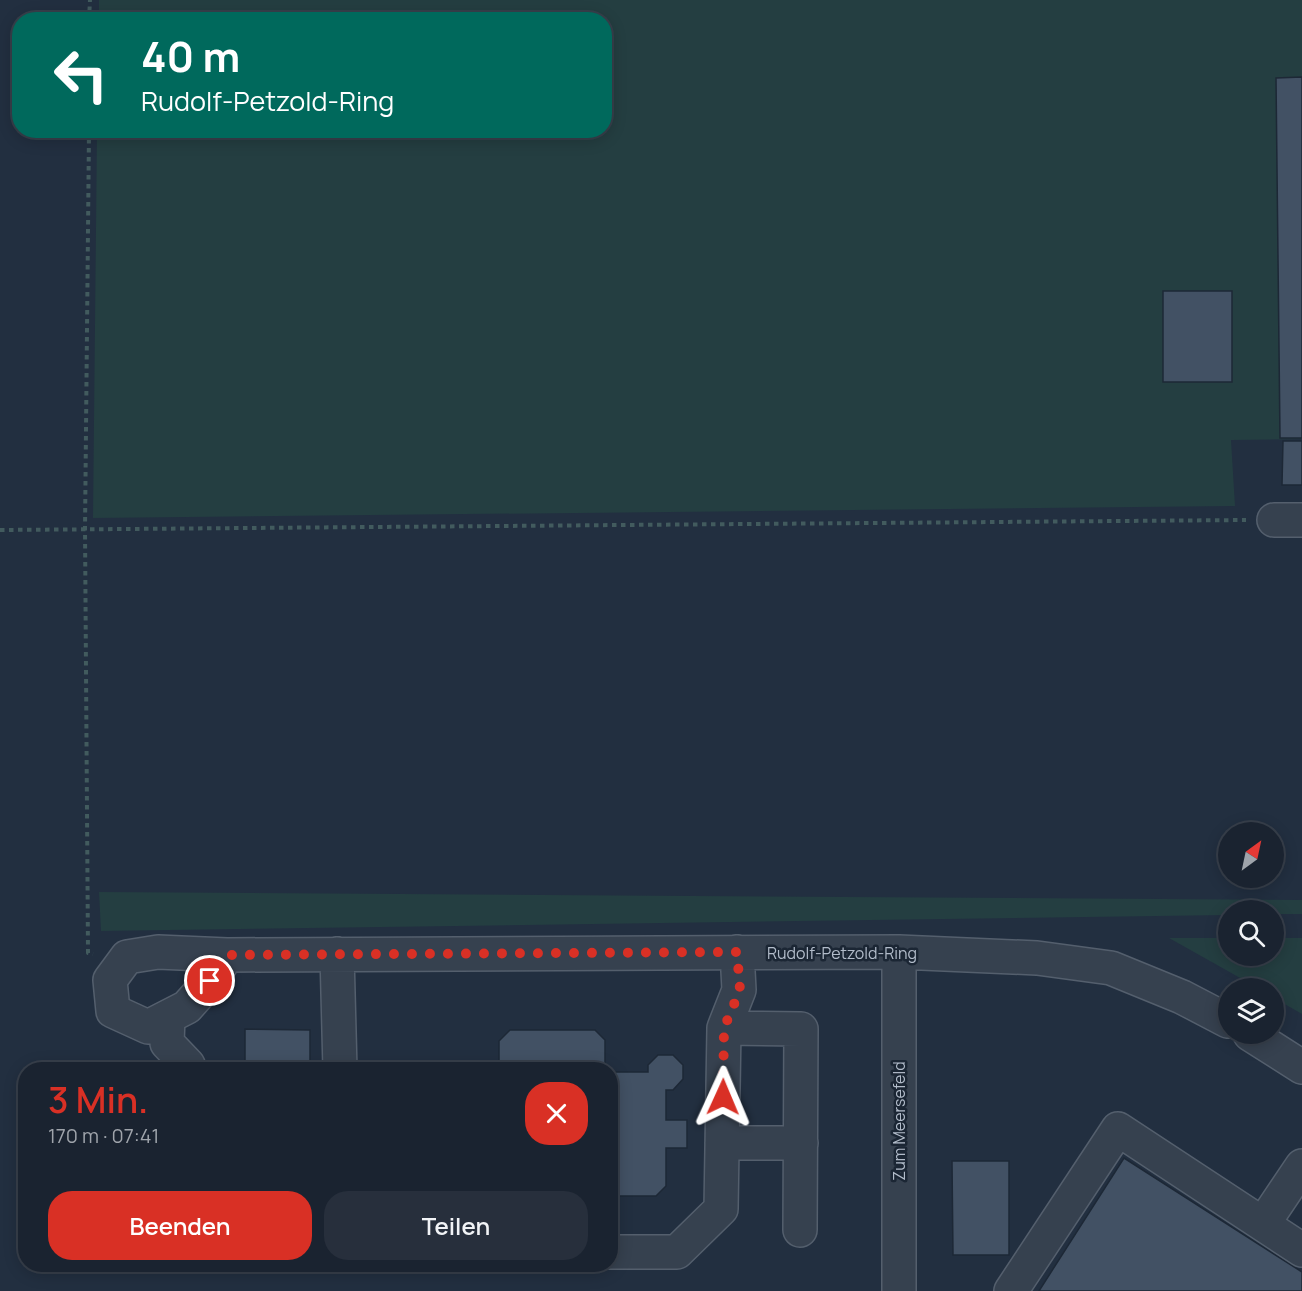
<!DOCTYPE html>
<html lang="de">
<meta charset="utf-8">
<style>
:root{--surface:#1a2330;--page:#272f3c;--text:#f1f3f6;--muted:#9fa4ab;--line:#38404c;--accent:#d93025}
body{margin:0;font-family:Manrope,sans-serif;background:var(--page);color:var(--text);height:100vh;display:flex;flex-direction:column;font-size:22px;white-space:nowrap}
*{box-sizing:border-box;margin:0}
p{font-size:20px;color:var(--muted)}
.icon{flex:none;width:33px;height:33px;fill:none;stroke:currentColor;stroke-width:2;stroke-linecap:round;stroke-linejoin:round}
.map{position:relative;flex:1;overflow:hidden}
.details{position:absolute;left:18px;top:1062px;width:600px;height:210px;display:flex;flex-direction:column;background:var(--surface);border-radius:24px;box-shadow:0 3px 15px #0003,0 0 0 2px var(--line)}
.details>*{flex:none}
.banner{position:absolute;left:12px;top:12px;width:600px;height:126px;border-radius:24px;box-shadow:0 3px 15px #0003,0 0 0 2px var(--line);background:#00695c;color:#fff;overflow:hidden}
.needle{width:39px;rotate:33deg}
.controls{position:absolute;left:1218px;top:822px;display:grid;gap:12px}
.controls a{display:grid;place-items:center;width:66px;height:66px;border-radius:50%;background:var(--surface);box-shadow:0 3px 15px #0003,0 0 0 2px var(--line);font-size:30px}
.pin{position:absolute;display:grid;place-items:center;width:51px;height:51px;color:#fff;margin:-26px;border:3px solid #fff;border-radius:50%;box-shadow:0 2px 6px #0007}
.me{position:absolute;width:66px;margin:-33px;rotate:1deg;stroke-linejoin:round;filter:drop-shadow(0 0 4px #0008)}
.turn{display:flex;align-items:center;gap:21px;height:126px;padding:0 30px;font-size:27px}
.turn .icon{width:78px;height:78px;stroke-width:2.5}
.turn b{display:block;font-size:42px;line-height:51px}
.round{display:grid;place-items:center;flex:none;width:63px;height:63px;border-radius:24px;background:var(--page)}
.summary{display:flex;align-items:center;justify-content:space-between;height:102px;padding:0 30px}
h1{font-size:36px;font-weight:600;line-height:45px;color:var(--accent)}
.primary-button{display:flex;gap:12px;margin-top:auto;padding:12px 30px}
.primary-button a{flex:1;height:69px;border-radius:24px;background:var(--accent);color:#fff;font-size:24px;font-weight:600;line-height:69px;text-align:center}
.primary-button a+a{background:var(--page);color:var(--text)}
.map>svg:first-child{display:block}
.green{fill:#243e41}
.building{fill:#425164;stroke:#1d2836;stroke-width:1.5}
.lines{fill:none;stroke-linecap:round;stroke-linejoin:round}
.minor-casing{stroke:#545f6d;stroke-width:36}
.path{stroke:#425b5e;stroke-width:4;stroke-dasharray:4.5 4.5;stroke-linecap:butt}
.minor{stroke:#36414f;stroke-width:33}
.route{stroke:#d93025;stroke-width:10;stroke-dasharray:0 18}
.labels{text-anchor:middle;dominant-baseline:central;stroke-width:5;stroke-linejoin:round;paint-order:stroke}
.street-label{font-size:16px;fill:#b2bcca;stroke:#1b2634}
</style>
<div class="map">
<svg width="1302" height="1291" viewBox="0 0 1302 1291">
<rect width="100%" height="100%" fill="#222f40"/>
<!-- green -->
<path class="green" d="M 99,0 L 1302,0 L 1302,439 L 1231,440 L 1235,506 L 93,518 L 97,131 L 604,130 L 604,20 L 99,20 Z
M 99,892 L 1302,900 L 1302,914 L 1274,914 L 1274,910 L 1228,910 L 1228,915 L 101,931 Z
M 1169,938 L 1228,938 L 1228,956 L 1274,956 L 1274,938 L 1302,938 L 1302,1014 L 1274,998 L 1274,988 L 1258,988 Z"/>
<!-- building -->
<path class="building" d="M 1302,77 L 1302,438 L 1280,438 L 1276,78 Z
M 1163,291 L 1232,291 L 1232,382 L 1163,382 Z
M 1283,441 L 1302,441 L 1302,485 L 1282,485 Z
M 245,1029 L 310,1030 L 310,1070 L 245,1070 Z
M 510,1030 L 595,1030 L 605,1040 L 605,1070 L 499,1070 L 499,1041 Z
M 658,1055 L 673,1055 L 683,1065 L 683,1079 L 673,1090 L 666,1090 L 666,1120 L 687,1120 L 687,1148 L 666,1148 L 666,1186 L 656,1196 L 610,1196 L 610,1072 L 648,1072 L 648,1065 Z
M 113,1061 L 135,1062 L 135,1070 L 113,1070 Z
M 1124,1158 L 1302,1272 L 1302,1291 L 1039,1291 Z
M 952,1161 L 1009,1161 L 1009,1255 L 953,1255 Z"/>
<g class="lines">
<!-- minor casing -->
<g class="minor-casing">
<path id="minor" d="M 1274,520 L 1302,520
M 337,954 L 340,1070
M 227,955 L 210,981 L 187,1007 L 148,1027 L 113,1011 L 110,980 L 127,957 L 158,952 L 227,955 L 899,952 L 1037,958 L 1111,968 L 1182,997 L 1228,1021
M 168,1017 L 167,1043 L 188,1065 L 190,1070
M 724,1028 L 801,1029 L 800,1230
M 1250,1034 L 1302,1067
M 722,1143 L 801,1143
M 1263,1224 L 1302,1166
M 610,1252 L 677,1252 L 721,1209 L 724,1028 L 739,990 L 737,952
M 899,1291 L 899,952
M 1011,1291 L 1118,1129 L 1302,1250"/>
</g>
<!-- path -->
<path class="path" d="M 89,20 L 90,0
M 89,130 L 85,529 L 88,953 L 93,954
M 0,530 L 1246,520"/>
<!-- minor -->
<use href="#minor" class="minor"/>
</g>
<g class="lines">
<!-- route -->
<path class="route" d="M 210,981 L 227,955 L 737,952 L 740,990 L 724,1028 L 723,1097"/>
</g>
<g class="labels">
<!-- street labels -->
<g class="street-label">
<text x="842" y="953">Rudolf-Petzold-Ring</text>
<text transform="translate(899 1121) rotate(-90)">Zum Meersefeld</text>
</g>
</g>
</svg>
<div class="controls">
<a><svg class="needle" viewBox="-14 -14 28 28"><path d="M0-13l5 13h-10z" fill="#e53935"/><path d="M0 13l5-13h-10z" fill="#9fa4ab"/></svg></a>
<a><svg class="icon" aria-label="search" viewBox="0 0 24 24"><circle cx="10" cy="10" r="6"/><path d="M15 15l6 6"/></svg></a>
<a><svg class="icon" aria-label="layers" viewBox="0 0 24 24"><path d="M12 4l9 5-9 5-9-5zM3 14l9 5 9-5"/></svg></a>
</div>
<div class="pin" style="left:210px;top:981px;background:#d93025"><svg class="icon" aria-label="arrive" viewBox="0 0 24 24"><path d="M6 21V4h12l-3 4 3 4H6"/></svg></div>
<svg class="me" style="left:723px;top:1097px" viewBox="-20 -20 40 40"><path d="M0-17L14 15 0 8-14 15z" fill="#d93025" stroke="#fff" stroke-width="4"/></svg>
<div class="banner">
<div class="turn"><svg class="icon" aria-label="left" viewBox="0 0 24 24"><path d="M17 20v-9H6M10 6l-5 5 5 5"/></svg><div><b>40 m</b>Rudolf-Petzold-Ring</div></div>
</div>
<section class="details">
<div class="summary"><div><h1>3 Min.</h1><p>170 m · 07:41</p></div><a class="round" style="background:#d93025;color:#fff"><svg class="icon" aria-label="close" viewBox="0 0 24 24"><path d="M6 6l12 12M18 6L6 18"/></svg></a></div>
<div class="primary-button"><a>Beenden</a><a>Teilen</a></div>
</section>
</div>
